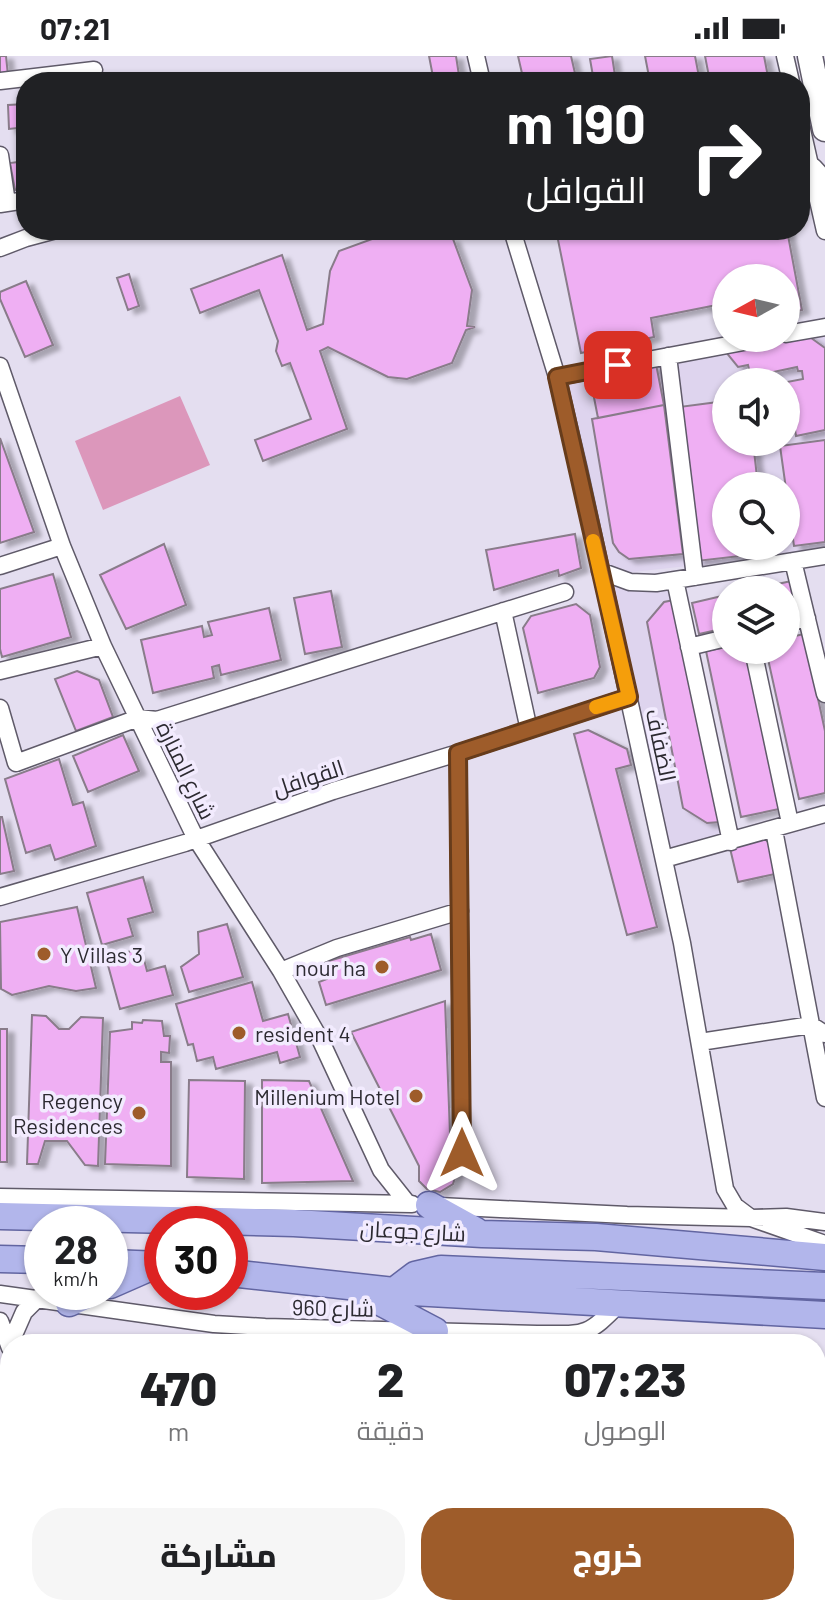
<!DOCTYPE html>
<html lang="ar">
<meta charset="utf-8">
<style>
:root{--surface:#fff;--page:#f6f6f6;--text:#202124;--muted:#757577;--accent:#9e5c2a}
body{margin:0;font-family:Barlow,Cairo,sans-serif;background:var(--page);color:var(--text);direction:rtl;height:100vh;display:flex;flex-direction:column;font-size:30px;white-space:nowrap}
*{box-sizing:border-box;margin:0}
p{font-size:26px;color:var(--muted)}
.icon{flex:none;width:44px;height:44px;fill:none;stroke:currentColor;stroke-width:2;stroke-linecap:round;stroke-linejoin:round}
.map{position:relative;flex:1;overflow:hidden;direction:ltr}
.side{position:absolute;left:0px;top:1278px;width:826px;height:282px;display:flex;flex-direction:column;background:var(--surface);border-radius:32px 32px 0 0;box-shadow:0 2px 6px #0004;direction:rtl}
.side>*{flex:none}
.hud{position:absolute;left:16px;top:16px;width:794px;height:168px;border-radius:32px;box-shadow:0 2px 6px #0004;direction:rtl;background:#202124;color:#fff;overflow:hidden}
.needle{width:52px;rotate:262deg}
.tools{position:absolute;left:712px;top:208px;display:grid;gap:16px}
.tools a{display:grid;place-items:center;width:88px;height:88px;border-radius:50%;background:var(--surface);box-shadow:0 2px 6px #0004;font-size:40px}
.speed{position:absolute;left:24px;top:1150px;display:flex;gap:16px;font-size:40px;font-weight:700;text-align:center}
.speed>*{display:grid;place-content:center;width:104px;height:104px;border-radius:50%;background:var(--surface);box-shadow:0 2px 6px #0004;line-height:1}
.speed small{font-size:20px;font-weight:400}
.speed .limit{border:12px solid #d22;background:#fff;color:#111}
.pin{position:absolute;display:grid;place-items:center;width:68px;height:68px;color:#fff;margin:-34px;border-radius:16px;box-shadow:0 4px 12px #0006}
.me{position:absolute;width:88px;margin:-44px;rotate:0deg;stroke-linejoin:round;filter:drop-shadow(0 0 6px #0008)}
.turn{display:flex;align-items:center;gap:28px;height:168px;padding:0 32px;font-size:36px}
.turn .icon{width:104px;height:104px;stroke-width:2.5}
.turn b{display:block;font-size:56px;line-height:68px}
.eta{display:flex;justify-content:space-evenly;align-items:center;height:136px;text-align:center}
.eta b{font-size:48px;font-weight:800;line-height:56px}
.primary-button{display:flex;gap:16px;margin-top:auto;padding:16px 32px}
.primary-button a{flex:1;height:92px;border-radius:32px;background:var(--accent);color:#fff;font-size:32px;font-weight:800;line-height:92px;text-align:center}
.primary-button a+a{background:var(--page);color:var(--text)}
.status{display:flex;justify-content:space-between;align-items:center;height:56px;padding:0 40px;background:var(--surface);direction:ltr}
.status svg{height:22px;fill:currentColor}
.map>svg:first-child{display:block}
.built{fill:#ded4ee;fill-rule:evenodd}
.green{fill:#dc97bb}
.building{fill:#efaff3;stroke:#897c8a;stroke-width:2;filter:url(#shadow)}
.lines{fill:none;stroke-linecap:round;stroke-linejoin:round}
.street-casing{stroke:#5f5a69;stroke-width:19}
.secondary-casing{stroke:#5f5a69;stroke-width:27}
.primary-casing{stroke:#6265a1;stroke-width:29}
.street{stroke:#fff;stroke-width:16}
.secondary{stroke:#fff;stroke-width:24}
.primary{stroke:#b2b6eb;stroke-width:26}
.route-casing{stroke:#673c1b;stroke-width:20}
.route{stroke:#9e5c2a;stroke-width:14}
.slow{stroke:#f59e0b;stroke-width:14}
.poi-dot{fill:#9e5c2a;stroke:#f2ebfe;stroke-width:3}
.labels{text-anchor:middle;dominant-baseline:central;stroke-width:7;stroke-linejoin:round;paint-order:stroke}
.street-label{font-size:22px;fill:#2c2a31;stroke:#f2ebfe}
.poi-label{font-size:22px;fill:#2c2a31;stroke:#f2ebfe;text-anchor:end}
</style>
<div class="status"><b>07:21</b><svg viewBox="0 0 49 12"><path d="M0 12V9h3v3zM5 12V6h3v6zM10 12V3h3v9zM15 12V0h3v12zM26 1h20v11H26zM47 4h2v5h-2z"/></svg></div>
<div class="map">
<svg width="825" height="1559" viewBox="0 0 825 1559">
<defs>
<filter id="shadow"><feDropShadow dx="7" dy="4" stdDeviation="2" flood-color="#0004"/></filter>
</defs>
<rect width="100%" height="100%" fill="#e4def0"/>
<!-- built -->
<path class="built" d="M 825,274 L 825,494 L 694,510 L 671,296 L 756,282 L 786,282 ZM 726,326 L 786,326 L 786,386 L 726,386 ZM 726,430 L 786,430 L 786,490 L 726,490 Z
M 665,298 L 688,510 L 605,519 L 562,319 Z
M 675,519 L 724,782 L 671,795 L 608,526 Z"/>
<!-- green -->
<path class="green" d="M 180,340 L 210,409 L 103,454 L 75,385 Z"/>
<!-- building -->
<path class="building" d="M 0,0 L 6,0 L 8,20 L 0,22 Z
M 429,0 L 456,0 L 460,26 L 434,26 Z
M 518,0 L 571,0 L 577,26 L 524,26 Z
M 612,0 L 616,26 L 594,26 L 590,3 Z
M 645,0 L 695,0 L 700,26 L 650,26 Z
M 705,0 L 764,0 L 769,26 L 710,26 Z
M 26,48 L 26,71 L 9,73 L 8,49 Z
M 26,105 L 26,132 L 15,134 L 10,107 Z
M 556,174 L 787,174 L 802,254 L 786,257 L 786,222 L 726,222 L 726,265 L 722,248 L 651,262 L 654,281 L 581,297 Z
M 394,175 L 453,183 L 472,234 L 467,270 L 475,271 L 466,274 L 452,307 L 407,323 L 388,321 L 328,291 L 320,295 L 347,373 L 263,405 L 255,384 L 311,363 L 290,307 L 282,310 L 276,295 L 278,285 L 259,234 L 200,257 L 191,233 L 282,199 L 307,274 L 323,268 L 330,215 L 339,195 Z
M 129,218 L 139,250 L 128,254 L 117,222 Z
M 26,225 L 53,289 L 25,301 L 0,243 L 0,236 Z
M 807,279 L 825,292 L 825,374 L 796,380 L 787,326 L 803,323 L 802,315 L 798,315 L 797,311 L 773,316 L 773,319 L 767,320 L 767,323 L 752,326 L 748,309 L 738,311 L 725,295 Z
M 656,308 L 664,349 L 598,362 L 590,321 Z
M 726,345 L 726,386 L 753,386 L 758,430 L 726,430 L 726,490 L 765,490 L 766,497 L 697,505 L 679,351 Z
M 664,349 L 683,498 L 629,503 L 619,496 L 613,487 L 592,363 Z
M 0,382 L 34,476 L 0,487 Z
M 825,384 L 825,486 L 794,490 L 780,390 Z
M 575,478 L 581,512 L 559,520 L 558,514 L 494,534 L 486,494 Z
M 164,488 L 186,549 L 126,573 L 100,519 Z
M 53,518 L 71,581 L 2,601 L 0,593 L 0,533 Z
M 796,524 L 803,554 L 786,558 L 786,534 L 750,534 Z
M 331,535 L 342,591 L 305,598 L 294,542 Z
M 726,539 L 726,572 L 699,578 L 692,547 Z
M 674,544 L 720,766 L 707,767 L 683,752 L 647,566 L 664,546 Z
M 576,548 L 590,559 L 600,611 L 594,622 L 538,637 L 523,572 L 531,560 Z
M 269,552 L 281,604 L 221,619 L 219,609 L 212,611 L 214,622 L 153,637 L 141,584 L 202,570 L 204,581 L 212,579 L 208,566 Z
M 804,578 L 825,675 L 825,737 L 799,743 L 766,594 L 786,594 L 786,582 Z
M 726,591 L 726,594 L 746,594 L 779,753 L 741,761 L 706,595 Z
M 77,615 L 99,624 L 113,661 L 76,675 L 55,623 Z
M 588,674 L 627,693 L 631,709 L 616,713 L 657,871 L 627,879 L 574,678 Z
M 123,679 L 139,715 L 88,736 L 73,700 Z
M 59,703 L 73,749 L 83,746 L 96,790 L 55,804 L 50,789 L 26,797 L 5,723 Z
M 0,761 L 2,761 L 14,815 L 0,818 Z
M 762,780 L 769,787 L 775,818 L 738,826 L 729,788 Z
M 143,821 L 153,856 L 128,863 L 133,880 L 102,889 L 87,837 Z
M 77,851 L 96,932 L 76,935 L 49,930 L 12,939 L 1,933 L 0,866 Z
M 227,868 L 243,921 L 189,936 L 181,911 L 199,898 L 198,876 Z
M 431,878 L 441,914 L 326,949 L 319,926 L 327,923 L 322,907 L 410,881 L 411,884 Z
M 135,894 L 137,902 L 143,900 L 147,915 L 165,910 L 173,939 L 120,953 L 106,902 Z
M 252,926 L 263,965 L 288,958 L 300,1001 L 280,1007 L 277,996 L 216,1013 L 213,1001 L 197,1005 L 193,988 L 188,989 L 176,948 Z
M 445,945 L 451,1104 L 456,1118 L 453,1128 L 440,1136 L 427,1133 L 419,1125 L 419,1110 L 351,976 Z
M 32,959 L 46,960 L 59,973 L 69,973 L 81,961 L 103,962 L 98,1110 L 85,1109 L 67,1085 L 45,1085 L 38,1108 L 27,1108 Z
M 143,964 L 162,965 L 164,980 L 170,980 L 169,997 L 161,996 L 161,1006 L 171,1006 L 171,1110 L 105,1108 L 110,976 L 132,973 L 132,966 L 142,967 Z
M 0,973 L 7,973 L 7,1106 L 0,1106 Z
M 189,1024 L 245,1025 L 244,1123 L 187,1121 Z
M 262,1024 L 309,1025 L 353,1125 L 262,1127 Z
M 816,1376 L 825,1377 L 825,1559 L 681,1557 L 681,1550 L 816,1550 Z"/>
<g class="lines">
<!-- street casing -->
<g class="street-casing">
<path id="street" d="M 476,0 L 482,26
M 785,0 L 791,26
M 0,25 L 94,14
M 800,65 L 825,175
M 0,99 L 7,147
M 0,148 L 26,144
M 512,174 L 557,321 L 579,414 L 682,887 L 725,1133 L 735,1150 L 751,1162 L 825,1188
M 0,192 L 26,182 L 56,174
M 786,278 L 825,271
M 668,300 L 695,521
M 0,310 L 62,490 L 103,590 L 195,781 L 281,915 L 321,985 L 381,1114 L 408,1148
M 557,321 L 765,282
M 793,505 L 825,638
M 0,510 L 62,490
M 600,515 L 630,526 L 656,527 L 825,500
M 675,524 L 731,786
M 503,555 L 529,674
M 786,567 L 807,562
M 689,591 L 726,582
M 753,594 L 790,767
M 0,615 L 103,590
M 0,652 L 16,707 L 138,662 L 157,664 L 565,536
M 458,697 L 462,1097
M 774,774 L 825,1042
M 664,803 L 825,758
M 0,841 L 185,787 L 333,735 L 458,697 L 629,641
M 281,915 L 337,892 L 460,855
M 700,986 L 811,969 L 825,978
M 0,1141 L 412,1148
M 439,1150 L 627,1159 L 751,1162 L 786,1161 L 825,1166
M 0,1238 L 214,1268 L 265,1271 L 537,1278 C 584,1278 586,1282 619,1248
M 0,1265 L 10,1292
M 10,1288 L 24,1256 L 38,1242
M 73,1550 L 74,1559
M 556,1550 L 558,1559
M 572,1550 L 574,1559"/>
</g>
<!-- secondary casing -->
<g class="secondary-casing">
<path id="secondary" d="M 810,0 L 825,73
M 811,114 L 825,129"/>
</g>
<!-- primary casing -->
<g class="primary-casing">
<path id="primary" d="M 429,1149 L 476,1175
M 0,1160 L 294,1167 L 482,1178 L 596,1181 L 825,1201
M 0,1203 L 42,1204
M 110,1207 L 162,1209
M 230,1217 L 394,1235 L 825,1259
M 110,1229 L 151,1211
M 394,1235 L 415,1219 L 441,1213 L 825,1230
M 361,1236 L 435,1275
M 69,1247 L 94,1236"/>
</g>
<!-- street -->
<use href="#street" class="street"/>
<!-- secondary -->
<use href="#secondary" class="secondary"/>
<!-- primary -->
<use href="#primary" class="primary"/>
</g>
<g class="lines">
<!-- route casing -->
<g class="route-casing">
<path id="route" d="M 462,1097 L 458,697 L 629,641 L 557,321 L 618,309"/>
</g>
<!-- route -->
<use href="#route" class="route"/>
<!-- slow -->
<path class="slow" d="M 593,485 L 629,641 L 596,651"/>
</g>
<!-- markers -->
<g class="poi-dot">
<circle cx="44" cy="898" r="8"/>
<circle cx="382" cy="911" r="8"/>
<circle cx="239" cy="977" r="8"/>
<circle cx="416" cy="1040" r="8"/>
<circle cx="139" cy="1057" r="8"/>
</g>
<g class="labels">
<!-- street labels -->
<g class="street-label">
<text transform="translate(662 689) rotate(78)">الضفاف</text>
<text transform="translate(187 714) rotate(64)">شارع المنارة</text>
<text transform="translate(308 721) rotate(-18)">القوافل</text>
<text transform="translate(413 1174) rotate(3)">شارع جوعان</text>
<text transform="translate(333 1251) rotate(1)">شارع 960</text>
</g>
<!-- poi labels -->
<g class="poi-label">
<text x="60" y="898" text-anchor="start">Y Villas 3</text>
<text x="366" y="911">nour ha</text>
<text x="255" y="977" text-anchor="start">resident 4</text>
<text x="400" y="1040">Millenium Hotel</text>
<text x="123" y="1044">Regency<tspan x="123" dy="25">Residences</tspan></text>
</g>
</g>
</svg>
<div class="tools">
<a><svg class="needle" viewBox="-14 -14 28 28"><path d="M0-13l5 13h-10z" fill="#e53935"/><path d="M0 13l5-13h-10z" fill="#757577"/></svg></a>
<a><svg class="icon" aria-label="sound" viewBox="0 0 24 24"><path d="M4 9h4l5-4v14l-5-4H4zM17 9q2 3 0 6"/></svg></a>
<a><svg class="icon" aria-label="search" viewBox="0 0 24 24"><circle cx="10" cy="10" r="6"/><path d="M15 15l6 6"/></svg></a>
<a><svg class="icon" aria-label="layers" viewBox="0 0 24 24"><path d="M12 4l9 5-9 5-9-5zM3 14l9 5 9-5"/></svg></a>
</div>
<div class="speed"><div>28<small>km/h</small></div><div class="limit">30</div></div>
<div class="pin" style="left:618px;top:309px;background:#d93025"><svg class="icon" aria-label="arrive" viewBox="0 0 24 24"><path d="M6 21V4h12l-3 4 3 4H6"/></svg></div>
<svg class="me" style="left:462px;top:1097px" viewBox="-20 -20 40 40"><path d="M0-17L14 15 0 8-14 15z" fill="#9e5c2a" stroke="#fff" stroke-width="4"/></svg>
<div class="hud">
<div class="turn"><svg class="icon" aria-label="right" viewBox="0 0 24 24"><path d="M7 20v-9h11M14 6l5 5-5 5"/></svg><div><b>190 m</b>القوافل</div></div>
</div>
<section class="side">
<div class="eta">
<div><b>07:23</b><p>الوصول</p></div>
<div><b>2</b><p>دقيقة</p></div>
<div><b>470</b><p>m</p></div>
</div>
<div class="primary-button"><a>خروج</a><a>مشاركة</a></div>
</section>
</div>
